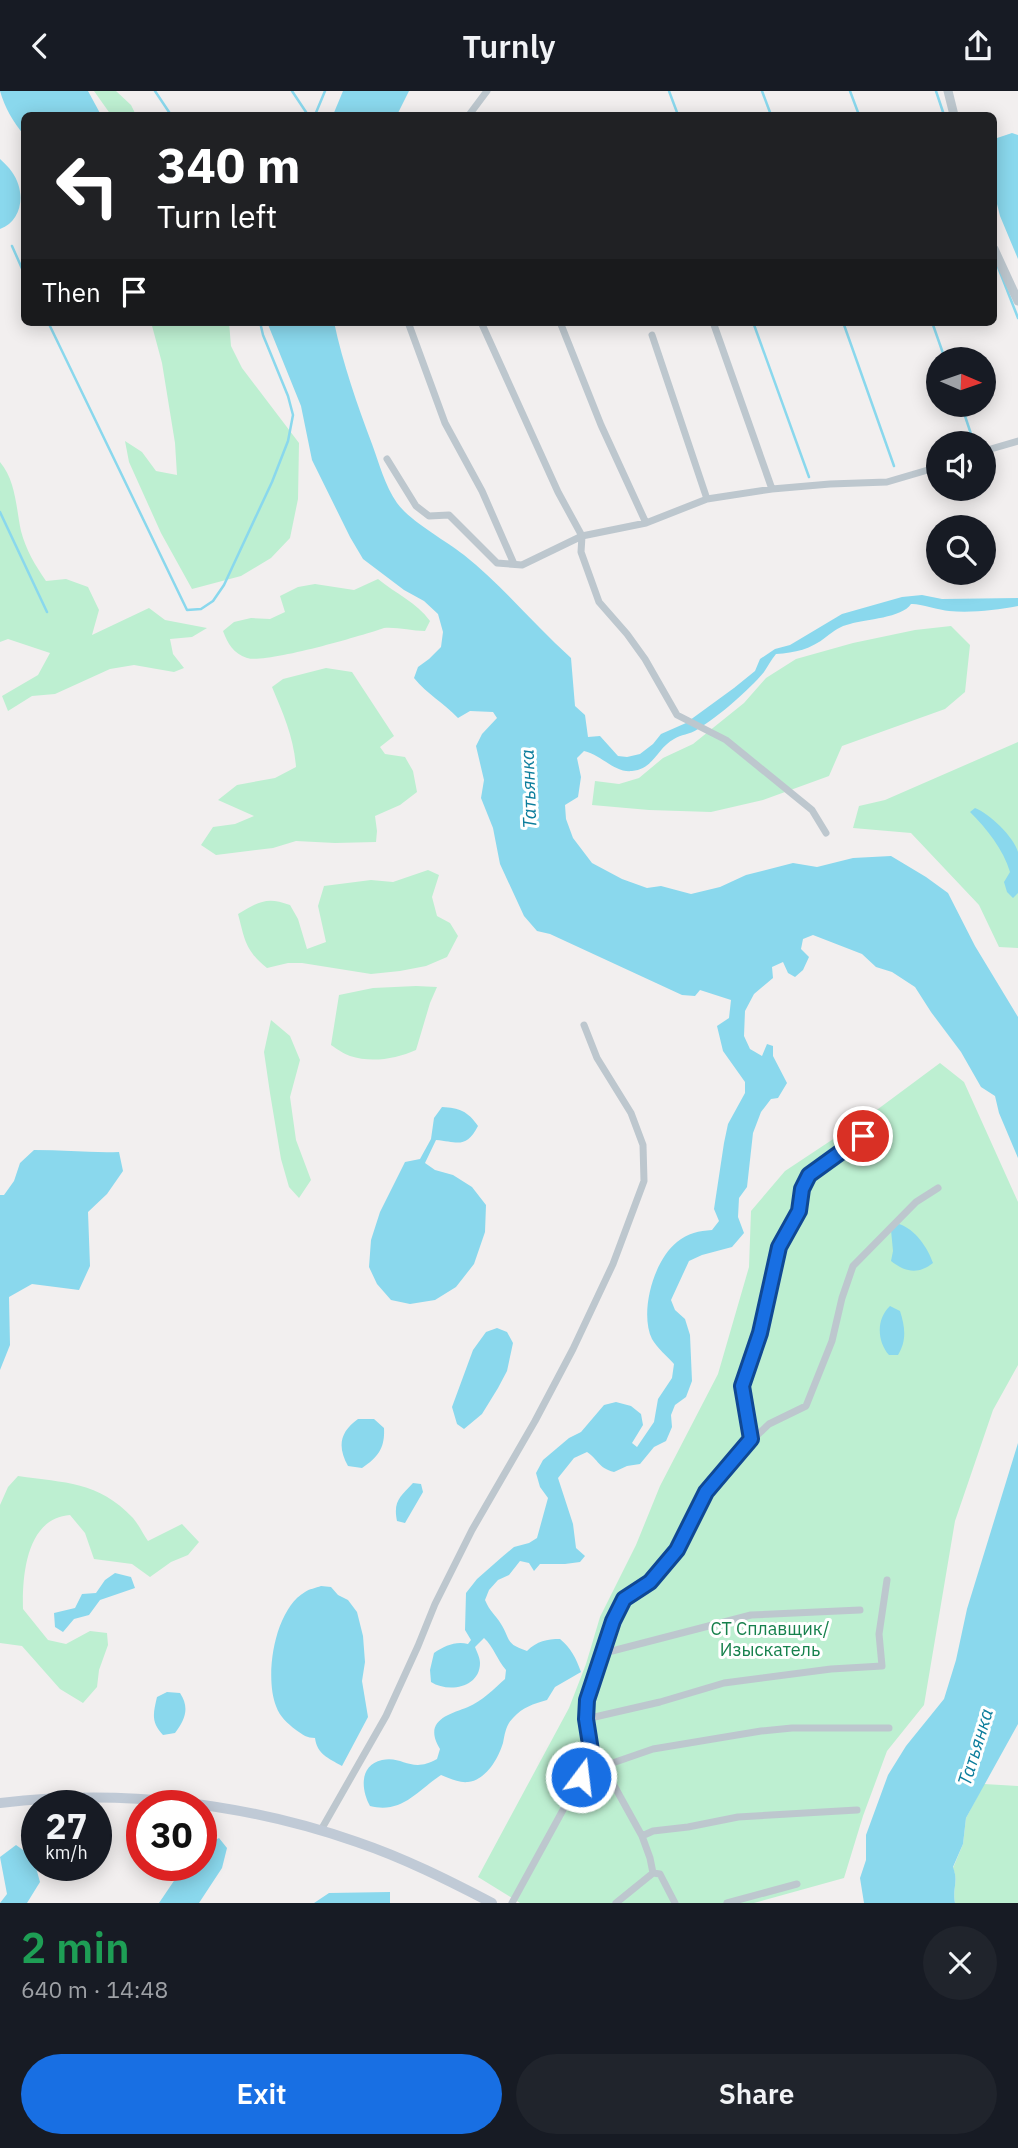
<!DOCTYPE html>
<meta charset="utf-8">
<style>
:root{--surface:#171b24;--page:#20242c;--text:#f1f3f6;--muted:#9ea1a6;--accent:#186fe3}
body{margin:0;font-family:"IBM Plex Sans",sans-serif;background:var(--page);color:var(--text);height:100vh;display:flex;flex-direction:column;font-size:26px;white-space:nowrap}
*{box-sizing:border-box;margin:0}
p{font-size:23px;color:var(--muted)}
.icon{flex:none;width:38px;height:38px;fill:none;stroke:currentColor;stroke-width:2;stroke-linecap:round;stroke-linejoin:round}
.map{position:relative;height:1812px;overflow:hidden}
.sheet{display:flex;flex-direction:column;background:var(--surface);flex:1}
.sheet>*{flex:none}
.guide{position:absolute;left:21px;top:21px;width:976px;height:214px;border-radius:10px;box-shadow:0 4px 18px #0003;background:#202124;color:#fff;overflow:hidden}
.needle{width:46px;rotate:92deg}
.buttons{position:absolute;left:926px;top:256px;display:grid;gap:14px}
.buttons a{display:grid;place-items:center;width:70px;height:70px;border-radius:50%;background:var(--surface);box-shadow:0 4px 18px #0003;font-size:35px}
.speed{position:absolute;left:21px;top:1699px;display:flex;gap:14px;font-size:35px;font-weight:700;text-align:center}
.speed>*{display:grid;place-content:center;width:91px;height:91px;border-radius:50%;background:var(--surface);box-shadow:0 4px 18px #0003;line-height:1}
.speed small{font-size:18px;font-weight:400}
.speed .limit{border:10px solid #d22;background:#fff;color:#111}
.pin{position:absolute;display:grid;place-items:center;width:60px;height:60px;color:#fff;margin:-30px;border:4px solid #fff;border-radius:50%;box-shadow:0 2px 7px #0007}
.me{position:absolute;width:77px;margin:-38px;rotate:15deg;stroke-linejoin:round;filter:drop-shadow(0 0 5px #0008)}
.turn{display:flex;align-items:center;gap:24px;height:147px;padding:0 21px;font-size:32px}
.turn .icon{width:91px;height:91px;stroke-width:2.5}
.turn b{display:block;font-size:49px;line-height:60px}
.then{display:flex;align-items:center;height:66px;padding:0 21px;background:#0003;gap:14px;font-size:26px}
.round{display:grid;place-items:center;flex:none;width:74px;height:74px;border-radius:37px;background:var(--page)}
.overview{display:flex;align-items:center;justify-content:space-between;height:119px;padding:0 21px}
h1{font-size:42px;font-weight:600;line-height:52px;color:#1e9e55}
.button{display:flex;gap:14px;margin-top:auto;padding:14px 21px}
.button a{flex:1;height:80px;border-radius:42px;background:var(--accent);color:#fff;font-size:28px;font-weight:600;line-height:80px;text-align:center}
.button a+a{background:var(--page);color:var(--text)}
header{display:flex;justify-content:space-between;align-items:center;height:91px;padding:0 21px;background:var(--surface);font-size:32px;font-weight:600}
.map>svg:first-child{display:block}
.green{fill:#bdefd1}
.water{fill:#8ad8ed}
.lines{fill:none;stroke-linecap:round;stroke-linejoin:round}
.stream{stroke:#8ad8ed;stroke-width:2.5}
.minor{stroke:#bdc7ce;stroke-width:7}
.tertiary{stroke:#bdc7ce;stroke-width:9}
.secondary{stroke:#c0cad6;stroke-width:10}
.route-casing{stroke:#104894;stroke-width:18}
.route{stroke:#186fe3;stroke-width:12}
.labels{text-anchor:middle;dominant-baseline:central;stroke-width:6;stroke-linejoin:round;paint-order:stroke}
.park-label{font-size:18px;fill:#16804c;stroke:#fff}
.water-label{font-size:19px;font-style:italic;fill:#0c7d9c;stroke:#fff}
</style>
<header><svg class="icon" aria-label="back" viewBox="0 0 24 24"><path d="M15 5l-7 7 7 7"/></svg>Turnly<svg class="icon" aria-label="share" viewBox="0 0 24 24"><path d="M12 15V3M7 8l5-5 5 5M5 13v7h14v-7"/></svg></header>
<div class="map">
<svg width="1018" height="1812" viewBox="0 0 1018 1812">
<rect width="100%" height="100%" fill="#f2efef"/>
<!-- green -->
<path class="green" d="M 94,0 L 116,0 L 131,14 L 136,24 L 111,24 Z
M 151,231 L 229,231 L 231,255 L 242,277 L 299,352 L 298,408 L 290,447 L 271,467 L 241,485 L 192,498 L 161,442 L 129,371 L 125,350 L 142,361 L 156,380 L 177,384 L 175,352 L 162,272 Z
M 0,371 C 16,390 16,417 21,440 C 26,459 35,474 46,490 L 66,488 L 88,496 L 99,519 L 92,544 L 149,517 L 165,529 L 207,537 L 192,546 L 170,548 L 173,563 L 184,577 L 174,581 L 134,574 L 110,578 L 55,603 L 32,605 L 8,620 L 2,605 L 38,584 L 50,562 L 8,548 L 0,551 Z
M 378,488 C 396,503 416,511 430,530 L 425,540 C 411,540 398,536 384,537 C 361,545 265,573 247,567 C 233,562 228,553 223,540 L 234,531 L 251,527 L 270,528 L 285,521 L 280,505 L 298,496 L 315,493 L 354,499 Z
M 951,535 L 970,554 L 965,601 L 945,618 L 842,655 L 829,685 L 763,709 L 711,721 L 649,719 L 592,714 L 595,690 L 619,693 L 639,687 L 663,667 L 693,653 L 744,612 L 766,587 L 796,568 L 853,552 L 915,539 Z
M 326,577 L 352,581 L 394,645 L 380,656 L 385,663 L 405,666 L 413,680 L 417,701 L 400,714 L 375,725 L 377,740 L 376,751 L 335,752 L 296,750 L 273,757 L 216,764 L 201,754 L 213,736 L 235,733 L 254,725 L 218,709 L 237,694 L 275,687 L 296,676 C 294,647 283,622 272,596 L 283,588 Z
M 1018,651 L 1018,857 L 999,856 L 979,814 L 911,742 L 853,737 L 859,715 L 885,709 Z
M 428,779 L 439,784 L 432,806 L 437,825 L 450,832 L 458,845 L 447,866 L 426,875 L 400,880 L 371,883 L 302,872 L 288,872 L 267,877 C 245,859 245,849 238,823 C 259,811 266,805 290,814 L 298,828 L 307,858 L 326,851 L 318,815 L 324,795 L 371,789 L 393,791 Z
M 416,895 L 437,896 L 430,912 L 416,959 C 396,968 371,972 350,965 C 344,963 337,958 331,954 L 339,904 L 373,897 Z
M 271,929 L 290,945 L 300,969 L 290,1006 L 296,1049 L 311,1089 L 299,1107 L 289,1096 L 281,1068 L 270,1002 L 264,961 Z
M 940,972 L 964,991 L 1018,1111 L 1018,1274 L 993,1319 L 955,1430 L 924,1614 L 887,1660 L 863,1725 L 844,1787 L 754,1812 L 520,1812 L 478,1786 L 569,1617 L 586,1573 L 600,1526 L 636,1454 L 660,1395 L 718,1283 L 749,1176 L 751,1120 L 785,1080 L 874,1021 Z
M 18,1385 C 65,1392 98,1390 133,1427 C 139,1434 143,1443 148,1450 L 182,1433 L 199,1451 L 188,1464 L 171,1471 L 150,1486 L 132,1473 L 94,1468 L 85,1442 L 70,1424 C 27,1427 22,1483 23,1518 L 48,1549 L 66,1553 L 90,1540 L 107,1542 L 108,1554 L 99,1579 L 97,1596 L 83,1612 L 60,1598 L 22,1555 L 0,1552 L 0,1414 L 8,1396 Z
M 984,1693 L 1018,1695 L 1018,1812 L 955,1812 C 952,1796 959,1792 953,1777 L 963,1753 L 966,1727 Z"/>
<!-- water -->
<path class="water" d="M 0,0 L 88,0 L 101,24 L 24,24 L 24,44 C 13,31 5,17 0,0 Z
M 343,0 L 409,0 L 397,24 L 333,24 Z
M 1012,42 L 1018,44 L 1018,168 L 1000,125 L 994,101 L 994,51 L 997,47 Z
M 0,68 C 4,72 9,76 12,81 C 26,100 23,130 0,138 Z
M 267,231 L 334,231 C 343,273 357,313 372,353 C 379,372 385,395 397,412 C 411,431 445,449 464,464 C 503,495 534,534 571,567 L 575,615 L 585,624 L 588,646 L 600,645 L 618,665 L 627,666 L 640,663 L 653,653 L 661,643 L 686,632 L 734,597 L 755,580 L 760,568 L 775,558 L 790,554 L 842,523 L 902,506 L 922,504 L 942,508 L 1018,507 L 1018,515 C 996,519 972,522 949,520 C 939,519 918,512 911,513 C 902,527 866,528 850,533 C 840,535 834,540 826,546 C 811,558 795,562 776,563 C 771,569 768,575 764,581 C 749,599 718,626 698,638 C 689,644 681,643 674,648 C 657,657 654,678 632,680 C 614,682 602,664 584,660 L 577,667 L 581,686 L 578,706 L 565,714 L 566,728 L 573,747 L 592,772 L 622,788 L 647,797 L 661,795 L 691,803 L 720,796 L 746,784 L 793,772 L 817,776 L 853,767 L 891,765 L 926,786 L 948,802 L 975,855 L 1018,926 L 1018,1067 L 999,1022 L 995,1005 L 981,996 L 961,961 L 931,921 L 915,896 L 892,881 L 876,876 L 862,863 L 813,844 L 803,848 L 801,858 L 809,866 L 803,879 L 795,886 L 788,882 L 783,871 L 772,876 L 773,887 L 754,903 L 745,920 L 744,945 L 750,958 L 762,965 L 767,953 L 773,955 L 773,965 L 787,992 L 778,1007 L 771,1008 L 761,1021 L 753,1042 L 747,1096 L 739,1107 L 738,1126 L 744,1142 L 732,1156 L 702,1164 L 689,1170 L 671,1209 L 675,1219 L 685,1228 L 690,1244 L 692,1290 L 686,1306 L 675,1314 L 671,1324 L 672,1336 L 666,1350 L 654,1356 L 640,1373 L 627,1375 L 614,1381 C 598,1377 599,1369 587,1361 L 574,1367 L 558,1387 L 573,1433 L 576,1457 L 585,1465 L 580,1471 L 565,1473 L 540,1473 L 534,1480 L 529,1472 L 520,1470 L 509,1484 L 498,1489 L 489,1499 L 485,1509 C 490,1521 495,1523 501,1533 C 511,1549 505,1553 527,1560 C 537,1550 547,1548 560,1548 C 571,1557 576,1567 581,1581 L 555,1596 L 547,1609 C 533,1613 523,1616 513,1627 C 506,1634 505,1642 503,1652 C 498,1668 486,1689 468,1691 C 458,1692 449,1687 441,1684 C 417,1700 402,1723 370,1715 C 361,1699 359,1674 382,1669 C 403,1664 411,1683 437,1668 L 440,1658 C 423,1630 447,1624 468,1616 C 482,1610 494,1598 505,1588 L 506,1579 C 497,1569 494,1556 484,1547 L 475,1556 C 477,1561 480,1567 480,1572 C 480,1597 448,1602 431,1591 L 430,1579 L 434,1562 C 445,1555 455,1550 468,1553 L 471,1549 L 465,1539 L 466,1502 L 477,1488 L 502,1466 L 514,1456 L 529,1452 L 537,1447 L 548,1407 L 540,1396 L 536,1382 L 543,1369 L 569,1347 L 581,1341 L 604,1314 L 616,1311 L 631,1315 L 641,1323 L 643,1334 L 632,1352 L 637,1356 L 654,1331 L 658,1308 L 672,1287 L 674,1273 C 667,1265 657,1257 652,1248 C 639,1221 654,1169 677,1151 C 688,1142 699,1140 712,1139 L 719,1130 L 714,1118 L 724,1052 L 728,1033 L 745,1002 L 745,991 L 723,960 L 717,935 L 729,927 L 731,909 L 700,899 L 695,905 L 682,904 L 550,843 L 537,840 L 524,825 L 500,773 L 493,737 L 481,707 L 484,689 L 476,655 L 482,643 L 497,627 L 493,621 L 470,620 L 458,627 C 444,612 427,603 414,587 L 418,576 L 429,568 L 441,556 L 443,541 L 438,523 L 424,510 L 404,499 L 363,468 L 350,446 L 312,369 L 301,315 Z
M 975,717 C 989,722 1014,746 1018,761 C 1018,773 1018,789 1018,802 L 1013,807 L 1007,801 L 1004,791 L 1010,781 C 1003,758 987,738 970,721 Z
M 442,1016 C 459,1017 468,1020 478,1035 C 466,1058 458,1051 436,1049 L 425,1072 L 435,1079 L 453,1084 L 472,1096 L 486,1114 L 485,1141 L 474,1173 L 456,1196 L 435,1209 L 410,1213 L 391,1209 L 377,1193 L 369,1176 L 371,1149 L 380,1121 L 405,1071 L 420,1068 L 431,1048 L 434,1027 Z
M 34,1059 C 63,1059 91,1062 119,1061 L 123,1080 L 107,1103 L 88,1121 L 90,1175 L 79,1199 L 32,1193 L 9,1206 L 10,1254 L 0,1279 L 0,1104 L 4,1104 L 14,1090 L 20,1072 Z
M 899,1133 C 915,1138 928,1157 933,1172 C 918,1184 905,1181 891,1170 L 893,1160 L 891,1139 Z
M 890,1215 L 900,1220 C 905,1236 907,1249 898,1264 L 889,1264 C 877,1250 876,1228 890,1215 Z
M 497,1237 L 507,1241 L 513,1252 L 507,1280 L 498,1297 L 482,1323 L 464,1338 L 457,1333 L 452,1316 L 473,1259 L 486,1241 Z
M 358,1328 L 374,1328 L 384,1337 C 385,1356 379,1366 362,1377 L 348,1375 C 337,1355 340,1341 358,1328 Z
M 1018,1352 L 1018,1633 L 966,1727 L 963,1753 L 953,1776 C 959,1792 952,1796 955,1812 L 864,1812 L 860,1787 L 866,1769 L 866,1744 L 888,1684 L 906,1655 L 944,1608 L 956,1569 L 967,1518 Z
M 413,1392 L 421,1393 L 423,1401 L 405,1432 L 397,1430 C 393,1410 400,1406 413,1392 Z
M 115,1482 L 131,1486 L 135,1497 L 100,1509 L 89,1524 L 74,1528 L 63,1541 L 55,1536 L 54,1522 L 75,1517 L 82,1503 L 96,1502 L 105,1489 Z
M 321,1495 L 331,1496 L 338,1504 L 348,1509 L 357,1521 L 363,1545 L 365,1571 L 362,1590 L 368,1626 L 342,1675 C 328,1667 317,1663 315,1647 C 307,1647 303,1644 296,1639 C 287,1632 280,1626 276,1615 C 264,1584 275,1518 305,1501 C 309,1498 316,1497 321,1495 Z
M 167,1601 L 180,1602 C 190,1617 185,1629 175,1642 L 163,1644 C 151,1631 153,1623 157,1606 Z
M 219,1747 L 227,1757 L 222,1777 L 199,1812 L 159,1812 L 184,1775 L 201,1774 L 201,1756 Z
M 16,1754 L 33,1766 L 40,1791 L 27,1812 L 0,1812 L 7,1803 L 0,1766 Z
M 390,1801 L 390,1812 L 314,1812 L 329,1802 Z"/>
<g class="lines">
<!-- stream -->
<path class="stream" d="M 155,0 L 171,24
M 292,0 L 308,24
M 669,0 L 678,24
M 762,0 L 771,24
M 850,0 L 859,24
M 936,0 L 944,24
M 315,24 L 325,0
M 12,155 L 24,182
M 998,176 L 1018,227
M 48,231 L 187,519 L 201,518 L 213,510 L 224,494 L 272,391 L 288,350 L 293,324 L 288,305 L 263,244 L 260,231
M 753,231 L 809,386
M 843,231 L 894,375
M 932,231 L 945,268
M 961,313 L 974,352
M 0,421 L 47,521"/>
<!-- minor -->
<path class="minor" d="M 469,24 L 487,0
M 408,231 L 445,332 L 482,400 L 514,473
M 481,231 L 558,401 L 582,445 L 581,461 L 599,511 L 627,543 L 645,568 L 677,624 L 726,649 L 812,719 L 826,742
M 560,231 L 601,334 L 646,432
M 713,231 L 772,398
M 652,244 L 707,408
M 984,360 L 1018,350
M 387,368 L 416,415 L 429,425 L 449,424 L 497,472 L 522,474 L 582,445 L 646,432 L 707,408 L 772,398 L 830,393 L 887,391 L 938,376
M 751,1348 L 742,1295 L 760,1242 L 779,1156 L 799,1120 L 802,1098 L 809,1084 L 863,1045
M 605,1559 L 612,1560 L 751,1524 L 860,1519
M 586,1628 L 660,1611 L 724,1592 L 831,1578 L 882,1575 L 879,1543 L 887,1489
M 601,1676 L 653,1658 L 761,1640 L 792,1637 L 889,1637
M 321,1739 L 386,1625 L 418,1555 L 435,1513 L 472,1439 L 535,1330 L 573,1258 L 613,1173 L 644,1090 L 643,1054 L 631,1022 L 597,967 L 584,934
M 642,1745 L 653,1740 L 688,1736 L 738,1726 L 857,1719
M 653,1782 L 660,1783 L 675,1812
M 512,1812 L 592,1666
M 616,1812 L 653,1782 L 650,1767 L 642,1745 L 611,1689 L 592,1666 L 590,1655 L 586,1628 L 587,1609 L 613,1530 L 624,1508 L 650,1491 L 677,1459 L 706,1401 L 733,1367 L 769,1333 L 806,1315 L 832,1250 L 842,1207 L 853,1175 L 916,1111 L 938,1097
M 727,1812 L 797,1793"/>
<!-- tertiary -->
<path class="tertiary" d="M 948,0 L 954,24
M 994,158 L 1018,210"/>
<!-- secondary -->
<path class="secondary" d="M 0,1712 C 120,1698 242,1711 357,1751 C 404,1767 448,1789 492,1812"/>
</g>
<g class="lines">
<!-- route casing -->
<g class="route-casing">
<path id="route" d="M 581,1686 L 592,1666 L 586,1628 L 587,1609 L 613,1530 L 624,1508 L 650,1491 L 677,1459 L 706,1401 L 751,1348 L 742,1295 L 760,1242 L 779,1156 L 799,1120 L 802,1098 L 809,1084 L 863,1045"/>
</g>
<!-- route -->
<use href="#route" class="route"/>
</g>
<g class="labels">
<!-- park labels -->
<g class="park-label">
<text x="770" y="1537">СТ Сплавщик/<tspan x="770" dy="21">Изыскатель</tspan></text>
</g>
<!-- water labels -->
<g class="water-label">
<text transform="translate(528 698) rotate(-92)">Татьянка</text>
<text transform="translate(975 1656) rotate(-73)">Татьянка</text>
</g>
</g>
</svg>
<div class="buttons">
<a><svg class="needle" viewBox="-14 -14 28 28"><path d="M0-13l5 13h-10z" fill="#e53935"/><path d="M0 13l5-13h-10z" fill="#9ea1a6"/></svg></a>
<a><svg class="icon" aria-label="sound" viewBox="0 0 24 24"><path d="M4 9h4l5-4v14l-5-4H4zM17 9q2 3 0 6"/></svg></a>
<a><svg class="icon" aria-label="search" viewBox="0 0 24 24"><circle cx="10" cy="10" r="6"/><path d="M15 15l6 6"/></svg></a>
</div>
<div class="speed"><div>27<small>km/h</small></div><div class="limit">30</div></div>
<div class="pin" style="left:863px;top:1045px;background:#d93025"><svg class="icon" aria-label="arrive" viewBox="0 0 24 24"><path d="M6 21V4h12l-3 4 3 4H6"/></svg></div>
<svg class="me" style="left:581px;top:1686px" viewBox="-20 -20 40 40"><circle r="17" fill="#186fe3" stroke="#fff" stroke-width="3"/><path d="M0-11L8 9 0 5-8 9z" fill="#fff"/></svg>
<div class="guide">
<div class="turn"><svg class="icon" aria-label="left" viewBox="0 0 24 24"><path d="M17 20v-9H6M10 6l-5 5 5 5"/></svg><div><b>340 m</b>Turn left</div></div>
<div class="then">Then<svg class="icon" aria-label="arrive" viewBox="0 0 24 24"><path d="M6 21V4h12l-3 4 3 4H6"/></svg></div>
</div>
</div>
<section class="sheet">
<div class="overview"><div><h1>2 min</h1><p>640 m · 14:48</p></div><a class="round"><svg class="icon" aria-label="close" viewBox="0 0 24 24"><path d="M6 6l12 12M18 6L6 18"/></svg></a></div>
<div class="button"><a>Exit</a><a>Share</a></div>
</section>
